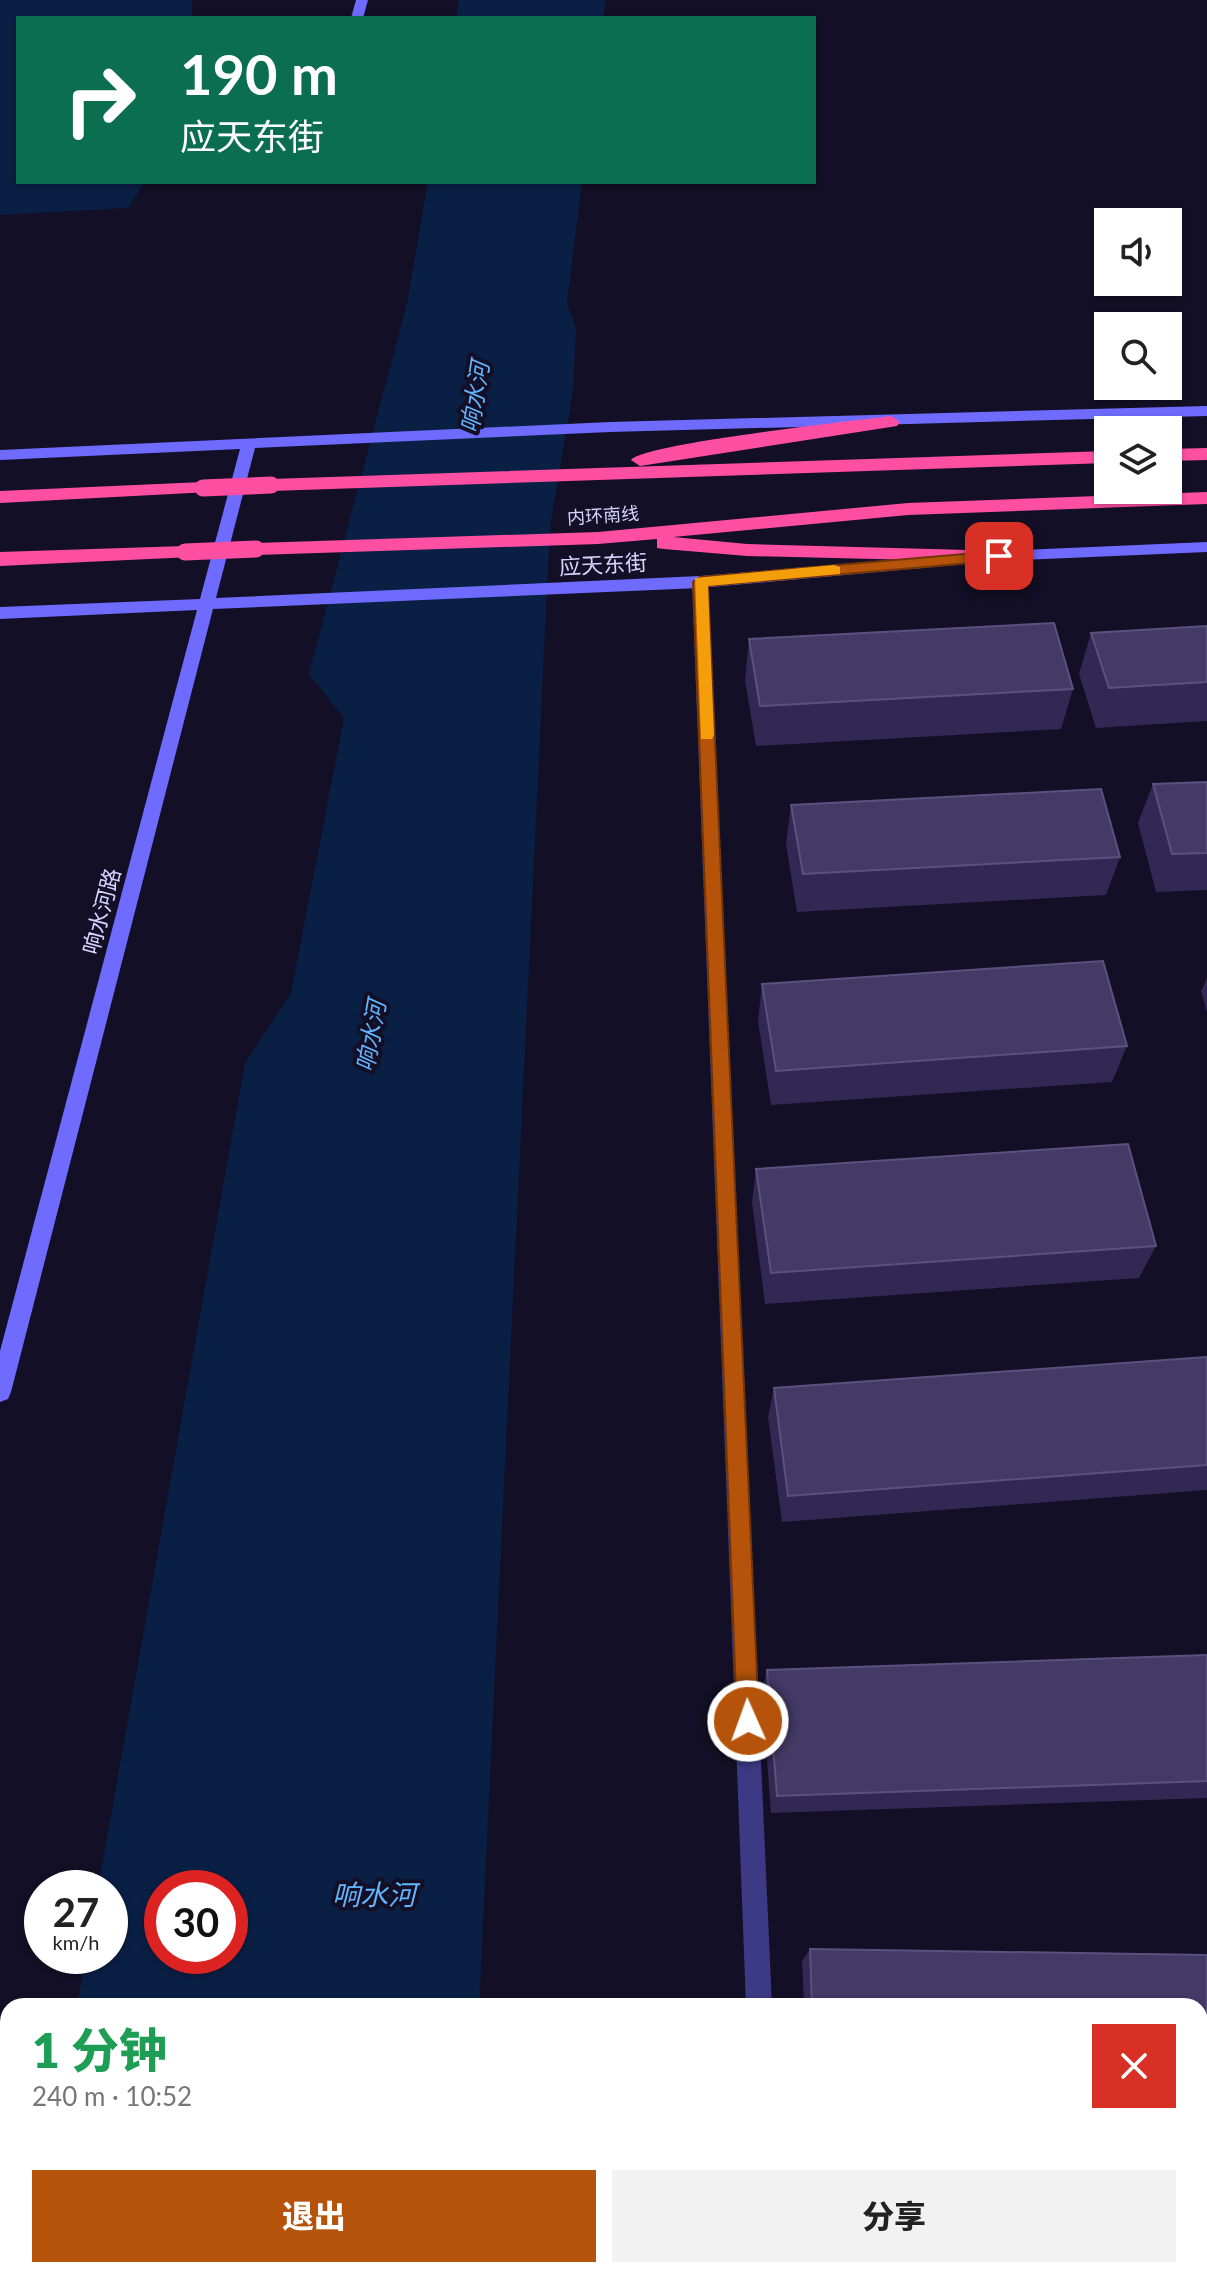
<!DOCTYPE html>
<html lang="zh">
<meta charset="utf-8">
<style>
:root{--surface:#fff;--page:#f2f2f2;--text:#222;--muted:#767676;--accent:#b45309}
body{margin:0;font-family:Lato,"Noto Sans SC",sans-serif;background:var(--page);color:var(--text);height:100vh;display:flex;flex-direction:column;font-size:30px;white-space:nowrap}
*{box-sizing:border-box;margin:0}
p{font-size:26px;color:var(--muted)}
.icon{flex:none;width:44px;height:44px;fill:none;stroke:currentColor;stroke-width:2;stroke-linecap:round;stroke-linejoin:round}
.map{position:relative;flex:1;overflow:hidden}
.details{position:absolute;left:0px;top:1998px;width:1208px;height:280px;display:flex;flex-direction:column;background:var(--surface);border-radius:24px 24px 0 0;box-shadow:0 2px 6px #0004}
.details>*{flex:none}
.top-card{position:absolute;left:16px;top:16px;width:800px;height:168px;border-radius:0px;box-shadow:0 2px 6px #0004;background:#0b6e4f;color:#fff;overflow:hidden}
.buttons{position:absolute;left:1094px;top:208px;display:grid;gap:16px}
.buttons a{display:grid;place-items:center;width:88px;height:88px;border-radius:0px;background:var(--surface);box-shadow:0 2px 6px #0004;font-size:40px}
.speed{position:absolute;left:24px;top:1870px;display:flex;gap:16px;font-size:40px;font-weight:700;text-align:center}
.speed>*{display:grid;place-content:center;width:104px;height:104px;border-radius:50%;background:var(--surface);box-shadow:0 2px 6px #0004;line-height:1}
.speed small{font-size:20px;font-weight:400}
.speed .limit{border:12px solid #d22;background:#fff;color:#111}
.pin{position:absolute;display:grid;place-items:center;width:68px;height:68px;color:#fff;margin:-34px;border-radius:16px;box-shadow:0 4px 12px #0006}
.me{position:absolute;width:88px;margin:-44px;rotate:358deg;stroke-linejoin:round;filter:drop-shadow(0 0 6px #0008)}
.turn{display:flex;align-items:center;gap:28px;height:168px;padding:0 32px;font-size:36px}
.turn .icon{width:104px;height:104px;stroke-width:2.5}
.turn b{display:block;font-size:56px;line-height:68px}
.round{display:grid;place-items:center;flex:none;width:84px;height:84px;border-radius:0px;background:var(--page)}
.headline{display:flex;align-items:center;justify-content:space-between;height:136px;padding:0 32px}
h1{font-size:48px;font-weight:800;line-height:60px;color:#1e9e55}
.button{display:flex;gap:16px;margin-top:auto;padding:16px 32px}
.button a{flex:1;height:92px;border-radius:0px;background:var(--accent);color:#fff;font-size:32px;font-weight:800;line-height:92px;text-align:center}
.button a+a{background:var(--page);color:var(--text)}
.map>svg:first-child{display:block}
.water{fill:#0a1f44;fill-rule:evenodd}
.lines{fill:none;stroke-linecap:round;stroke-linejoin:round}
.path{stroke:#2fb8b0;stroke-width:6;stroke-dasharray:5 7;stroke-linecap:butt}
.street{fill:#3d3a85;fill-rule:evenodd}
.secondary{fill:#6f6bff;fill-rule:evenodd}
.highway{fill:#ff4fa3;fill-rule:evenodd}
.highway-bridge{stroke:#ff4fa3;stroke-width:17}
.wall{fill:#312854}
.building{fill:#433a66;stroke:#5a527e;stroke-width:2}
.route{fill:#b45309;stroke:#753606;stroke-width:2}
.slow{fill:#f59e0b}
.labels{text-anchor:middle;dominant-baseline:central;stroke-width:8;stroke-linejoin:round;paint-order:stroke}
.far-street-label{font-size:18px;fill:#d9d4ff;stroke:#130f26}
.street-label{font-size:22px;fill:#d9d4ff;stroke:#130f26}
.water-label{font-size:24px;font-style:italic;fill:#62b6ff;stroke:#130f26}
.near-water-label{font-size:28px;font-style:italic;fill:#62b6ff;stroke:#130f26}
</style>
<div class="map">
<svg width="1207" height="2278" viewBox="0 0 1207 2278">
<rect width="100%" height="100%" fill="#130f26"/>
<!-- water -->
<path class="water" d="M 0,0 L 192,0 L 192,18 L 18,18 L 18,182 L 145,182 L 128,208 L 0,215 Z
M 459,0 L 606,0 L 603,18 L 456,18 Z
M 428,182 L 582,182 L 567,302 L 576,329 L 573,391 L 550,526 L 479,2006 L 77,2006 L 86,1956 L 110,1956 L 110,1888 L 98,1888 L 245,1063 L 291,993 L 344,718 L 309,674 L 407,303 ZM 162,1888 L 230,1888 L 230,1956 L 162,1956 Z
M 31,2270 L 467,2270 L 466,2278 L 29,2278 Z"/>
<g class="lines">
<!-- path -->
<path class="path" d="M 0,2268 L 8,2269
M 47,2270 L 257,2278"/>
<!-- street -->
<path class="street" d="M 700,576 L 708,582 L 772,2006 L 746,2006 L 692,582 Z
M 756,2270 L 784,2270 L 785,2278 L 757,2278 Z"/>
<!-- secondary -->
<path class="secondary" d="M 356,0 L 368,0 L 363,18 L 351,18 Z
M 1207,406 L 1207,416 L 610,432 L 255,448 L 216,598 L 700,576 L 999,551 L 1207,542 L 1207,552 L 999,561 L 700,588 L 213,609 L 11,1392 L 8,1399 L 0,1402 L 0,1351 L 197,610 L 0,619 L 0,607 L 200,599 L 240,449 L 0,460 L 0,450 L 610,422 Z"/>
<!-- highway -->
<path class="highway" d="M 891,416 L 900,422 L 897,426 L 640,466 L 631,460 C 645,443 855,421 891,416 Z
M 1207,448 L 1207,460 L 1168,461 L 1168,449 Z
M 1108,451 L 1108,463 L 271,491 L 262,485 L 271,479 Z
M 203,482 L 210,484 L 210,492 L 0,503 L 0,491 Z
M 1207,492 L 1207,504 L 908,515 L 673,537 L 747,544 L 1006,551 L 1009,556 L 999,562 L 747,556 L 664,549 L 657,548 L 657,539 L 598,544 L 256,555 L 246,549 L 256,543 L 598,532 L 908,503 Z
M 185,546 L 195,552 L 192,557 L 0,566 L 0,552 Z"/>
<!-- highway-bridge -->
<path class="highway-bridge" d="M 203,488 L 271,485
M 185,552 L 256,549"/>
</g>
<!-- wall -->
<path class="wall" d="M 1207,626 L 1207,721 L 1096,728 L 1079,674 L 1091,633 Z
M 749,639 L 1073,689 L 1061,729 L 756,746 L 745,680 Z
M 1207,782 L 1207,890 L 1156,892 L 1138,823 L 1153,784 Z
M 791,805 L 1120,857 L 1106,895 L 797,912 L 786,844 Z
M 1207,978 L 1207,1012 L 1201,991 Z
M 762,984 L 1127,1046 L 1112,1082 L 771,1105 L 758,1021 Z
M 756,1169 L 1156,1246 L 1139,1278 L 765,1304 L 752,1202 Z
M 1207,1357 L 1207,1490 L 782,1522 L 768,1417 L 774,1388 Z
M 1207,1655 L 1207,1798 L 771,1813 L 762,1691 L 767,1670 Z
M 810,1949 L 1207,1955 L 1207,2105 L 1200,2105 L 1200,2006 L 804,2006 L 802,1961 Z"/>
<!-- building -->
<path class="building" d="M 1054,623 L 1073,689 L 760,706 L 749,639 Z
M 1207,626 L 1207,682 L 1109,688 L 1091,633 Z
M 1207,782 L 1207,853 L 1172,854 L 1153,784 Z
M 1101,789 L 1120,857 L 803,874 L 791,805 Z
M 1103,961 L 1127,1046 L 776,1071 L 762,984 Z
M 1128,1144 L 1156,1246 L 771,1273 L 756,1169 Z
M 1207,1357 L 1207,1465 L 788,1496 L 774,1388 Z
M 1207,1655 L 1207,1781 L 777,1796 L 767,1670 Z
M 810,1949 L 1207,1955 L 1207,2098 L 1200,2098 L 1200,2006 L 812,2006 Z"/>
<!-- route -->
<path class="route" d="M 999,551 L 1005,553 L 1005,560 L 708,586 L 759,1721 L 755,1729 L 748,1732 L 740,1729 L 737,1721 L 693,582 L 700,577 Z"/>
<!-- slow -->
<path class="slow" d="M 834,565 L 840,567 L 840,574 L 708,586 L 714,735 L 712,739 L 701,739 L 695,578 Z"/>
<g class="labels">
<!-- far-street labels -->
<g class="far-street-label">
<text transform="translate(603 515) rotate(-4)">内环南线</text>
</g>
<!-- street labels -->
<g class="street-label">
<text transform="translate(603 564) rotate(-3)">应天东街</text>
<text transform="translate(101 911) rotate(-75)">响水河路</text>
</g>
<!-- water labels -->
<g class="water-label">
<text transform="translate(474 397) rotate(-81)">响水河</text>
<text transform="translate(370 1036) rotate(-80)">响水河</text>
</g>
<!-- near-water labels -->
<g class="near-water-label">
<text x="374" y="1894">响水河</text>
</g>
</g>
</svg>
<div class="buttons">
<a><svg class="icon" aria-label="sound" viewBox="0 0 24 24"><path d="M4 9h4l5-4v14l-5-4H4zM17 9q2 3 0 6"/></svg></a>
<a><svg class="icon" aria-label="search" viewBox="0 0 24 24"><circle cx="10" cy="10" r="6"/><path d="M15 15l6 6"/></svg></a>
<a><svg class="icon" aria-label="layers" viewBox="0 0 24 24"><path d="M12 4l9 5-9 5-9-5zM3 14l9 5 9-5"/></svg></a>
</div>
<div class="speed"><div>27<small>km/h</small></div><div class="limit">30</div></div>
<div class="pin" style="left:999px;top:556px;background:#d93025"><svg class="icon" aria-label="arrive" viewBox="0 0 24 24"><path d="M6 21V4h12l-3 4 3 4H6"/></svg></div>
<svg class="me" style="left:748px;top:1721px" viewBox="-20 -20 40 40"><circle r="17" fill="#b45309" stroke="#fff" stroke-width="3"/><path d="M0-11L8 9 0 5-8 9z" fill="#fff"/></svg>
<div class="top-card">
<div class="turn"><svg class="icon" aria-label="right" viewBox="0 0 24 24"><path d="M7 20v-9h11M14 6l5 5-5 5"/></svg><div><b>190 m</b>应天东街</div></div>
</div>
<section class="details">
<div class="headline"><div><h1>1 分钟</h1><p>240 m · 10:52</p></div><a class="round" style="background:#d93025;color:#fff"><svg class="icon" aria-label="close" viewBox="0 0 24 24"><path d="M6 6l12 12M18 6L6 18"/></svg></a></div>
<div class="button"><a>退出</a><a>分享</a></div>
</section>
</div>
